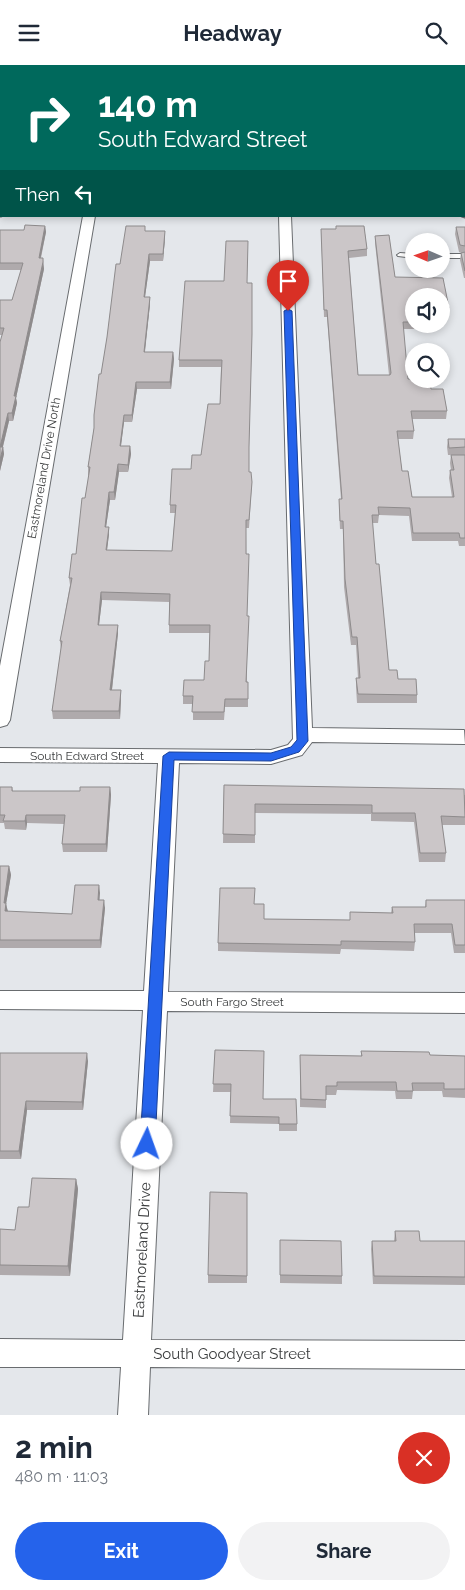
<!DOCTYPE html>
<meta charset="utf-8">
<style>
:root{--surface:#fff;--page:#f2f2f3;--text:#1f2937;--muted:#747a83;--accent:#2563eb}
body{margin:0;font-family:Raleway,sans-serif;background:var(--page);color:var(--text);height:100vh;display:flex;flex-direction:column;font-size:19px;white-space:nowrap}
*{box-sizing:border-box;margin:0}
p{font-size:16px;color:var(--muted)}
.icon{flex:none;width:28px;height:28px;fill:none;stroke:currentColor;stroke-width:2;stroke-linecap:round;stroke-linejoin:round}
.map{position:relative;height:1350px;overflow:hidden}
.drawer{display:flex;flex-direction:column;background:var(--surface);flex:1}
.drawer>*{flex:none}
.banner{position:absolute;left:0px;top:0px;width:465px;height:152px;box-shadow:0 2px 8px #0003;background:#00695c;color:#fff;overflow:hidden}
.needle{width:32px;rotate:272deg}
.controls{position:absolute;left:405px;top:168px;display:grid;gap:10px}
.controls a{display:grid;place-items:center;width:45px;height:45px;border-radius:50%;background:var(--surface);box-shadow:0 2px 8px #0003;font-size:25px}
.pin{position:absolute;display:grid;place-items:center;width:42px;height:42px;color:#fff;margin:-51px -21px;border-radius:50% 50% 50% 0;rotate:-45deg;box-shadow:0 0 5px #0007}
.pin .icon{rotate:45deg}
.me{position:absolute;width:55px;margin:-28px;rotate:3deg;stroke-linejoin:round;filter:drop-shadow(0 0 4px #0008)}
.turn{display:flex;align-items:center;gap:18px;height:105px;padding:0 15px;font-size:22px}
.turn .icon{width:65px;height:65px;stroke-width:2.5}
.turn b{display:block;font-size:35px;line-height:42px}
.then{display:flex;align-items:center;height:48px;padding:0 15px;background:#0003;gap:10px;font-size:19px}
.round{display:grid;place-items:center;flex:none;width:52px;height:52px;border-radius:26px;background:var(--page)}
.summary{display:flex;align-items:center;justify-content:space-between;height:85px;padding:0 15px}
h1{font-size:30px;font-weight:700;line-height:38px}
.action{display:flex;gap:10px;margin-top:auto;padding:10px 15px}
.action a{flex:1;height:58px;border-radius:30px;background:var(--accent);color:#fff;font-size:20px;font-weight:700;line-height:58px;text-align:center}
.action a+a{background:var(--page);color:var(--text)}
header{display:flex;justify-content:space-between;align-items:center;height:65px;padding:0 15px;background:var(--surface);font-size:22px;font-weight:700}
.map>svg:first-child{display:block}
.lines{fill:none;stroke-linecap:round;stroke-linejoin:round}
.service-casing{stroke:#696c6f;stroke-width:2}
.minor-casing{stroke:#696c6f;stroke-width:2}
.tertiary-casing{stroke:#696c6f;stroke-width:3}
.service{fill:#fff;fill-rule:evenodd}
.minor{fill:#fff;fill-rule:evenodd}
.tertiary{fill:#fff;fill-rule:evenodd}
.wall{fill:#afaaac}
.shaded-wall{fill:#8e8b8c}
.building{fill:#cbc6c8;stroke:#8e8b8c}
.route{fill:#2563eb;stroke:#184099}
.labels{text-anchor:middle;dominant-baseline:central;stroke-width:4.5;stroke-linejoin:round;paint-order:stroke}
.street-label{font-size:12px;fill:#3b3d3e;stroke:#fff}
.near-street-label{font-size:15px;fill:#3b3d3e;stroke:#fff}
</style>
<header><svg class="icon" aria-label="menu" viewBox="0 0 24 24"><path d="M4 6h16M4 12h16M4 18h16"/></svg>Headway<svg class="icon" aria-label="search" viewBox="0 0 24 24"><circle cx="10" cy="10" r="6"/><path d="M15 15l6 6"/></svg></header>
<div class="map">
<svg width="465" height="1350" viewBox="0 0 465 1350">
<rect width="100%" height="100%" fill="#e4e7eb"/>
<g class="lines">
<!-- service casing -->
<g class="service-casing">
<path id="service" d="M 407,0 L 413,0 L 413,1 L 408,1 Z
M 400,188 L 414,189 L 414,193 L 398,191 L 397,190 Z
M 441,189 L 465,189 L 465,193 L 441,193 Z"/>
</g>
<!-- minor casing -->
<g class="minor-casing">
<path id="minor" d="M 83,151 L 95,151 L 10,655 L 7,660 L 0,662 L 0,601 Z
M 279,151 L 291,151 L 312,663 L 464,665 L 465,679 L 312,677 L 302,690 L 271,699 L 179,698 L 168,927 L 465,928 L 465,948 L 167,946 L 151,1275 L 465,1276 L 465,1304 L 150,1302 L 148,1350 L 118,1350 L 121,1302 L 0,1302 L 0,1274 L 123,1275 L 143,945 L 0,944 L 0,926 L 144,926 L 158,698 L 0,697 L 0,683 L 271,685 L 288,680 L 293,674 Z"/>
</g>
<!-- tertiary casing -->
<g class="tertiary-casing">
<path id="tertiary" d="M 0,141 L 1,141 L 1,151 L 0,151 Z
M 464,142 L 465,142 L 465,152 L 462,151 L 464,151 Z"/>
</g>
<!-- service -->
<use href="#service" class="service"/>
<!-- minor -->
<use href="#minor" class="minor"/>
<!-- tertiary -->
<use href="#tertiary" class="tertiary"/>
</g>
<!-- wall -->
<path class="wall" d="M 45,161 L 46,167 L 41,193 L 43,193 L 44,204 L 16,333 L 17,338 L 13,356 L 9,356 L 3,382 L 4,389 L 0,406 L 2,270 L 0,270 L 0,235 L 12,235 L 21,205 L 0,205 L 0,165 L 24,165 Z
M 336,161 L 364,161 L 367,184 L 367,191 L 349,193 L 358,310 L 389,310 L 375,178 L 375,171 L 389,170 L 395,212 L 443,213 L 449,243 L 448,250 L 441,250 L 441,231 L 414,231 L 414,259 L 425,259 L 425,264 L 403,264 L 408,314 L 430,314 L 431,324 L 443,324 L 447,346 L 446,354 L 412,354 L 414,366 L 413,374 L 398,374 L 402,406 L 408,406 L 412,432 L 452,432 L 449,413 L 450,405 L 451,405 L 450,398 L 451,390 L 448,390 L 447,382 L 448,374 L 465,374 L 465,481 L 459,481 L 458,476 L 412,476 L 409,451 L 379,450 L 378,458 L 372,458 L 376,499 L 379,499 L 389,605 L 397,605 L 398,614 L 416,614 L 417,630 L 417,638 L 357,638 L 356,622 L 356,613 L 358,613 L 356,580 L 351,580 L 344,522 L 343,464 L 340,464 L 339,442 L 339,434 L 341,434 L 327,252 L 324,252 L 321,164 L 336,164 Z
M 456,162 L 465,162 L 465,213 L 464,213 L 460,195 L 461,188 L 459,187 L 455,169 Z
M 146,166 L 165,173 L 163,196 L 150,196 L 145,232 L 150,232 L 150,239 L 145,287 L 173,287 L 174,294 L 171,324 L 137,324 L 132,357 L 124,357 L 121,381 L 130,381 L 131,389 L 128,407 L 119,407 L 115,435 L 110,435 L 106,462 L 109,462 L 109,469 L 107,485 L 172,486 L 175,448 L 170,448 L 170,440 L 191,404 L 201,390 L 220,339 L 221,302 L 179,302 L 179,295 L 247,218 L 249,407 L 252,417 L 249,463 L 246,463 L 247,551 L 247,617 L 248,617 L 248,642 L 225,642 L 224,655 L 193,655 L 193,639 L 183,639 L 183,631 L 204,615 L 209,596 L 210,568 L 169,568 L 169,537 L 102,535 L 99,560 L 118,560 L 118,568 L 112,625 L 121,625 L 121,633 L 120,654 L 53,654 L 52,646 L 61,584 L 60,576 L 70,520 L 69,513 L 76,489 L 85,433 L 89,410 L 88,410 L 88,402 L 94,363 L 101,309 L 120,199 Z
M 224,720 L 465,730 L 465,760 L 442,760 L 446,788 L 445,797 L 419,797 L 414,757 L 371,756 L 371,749 L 255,748 L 255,778 L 223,778 Z
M 0,722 L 12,722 L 13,726 L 80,726 L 110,722 L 111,730 L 107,787 L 63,787 L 62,779 L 64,759 L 27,758 L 26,765 L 5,764 L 4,758 L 0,758 Z
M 0,801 L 9,801 L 11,810 L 6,839 L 8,847 L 72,849 L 99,820 L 99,835 L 105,843 L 101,883 L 0,883 Z
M 426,835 L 465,835 L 465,888 L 454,888 L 451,868 L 415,868 L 415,877 L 414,886 L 341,884 L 340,889 L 218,886 L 218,878 L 254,839 L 264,854 L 350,855 L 350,847 L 391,848 L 392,842 L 425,842 Z
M 215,985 L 263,1034 L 297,1059 L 297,1066 L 279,1066 L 279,1059 L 230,1058 L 231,1027 L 213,1027 Z
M 361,986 L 430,990 L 465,991 L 465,1033 L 443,1032 L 442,1026 L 413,1026 L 412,1034 L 396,1034 L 395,1026 L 337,1025 L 336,1030 L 326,1030 L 326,1043 L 300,1042 L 300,990 L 361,991 Z
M 0,988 L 88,996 L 83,1045 L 27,1045 L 21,1094 L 0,1094 Z
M 76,1114 L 78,1124 L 70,1211 L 0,1210 L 0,1164 L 15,1165 L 29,1142 Z
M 247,1128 L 247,1218 L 208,1218 L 208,1210 Z
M 395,1166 L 420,1176 L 465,1176 L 465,1220 L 373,1219 L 371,1184 L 372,1176 L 394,1176 Z
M 280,1175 L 342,1211 L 342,1219 L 280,1218 Z"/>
<!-- shaded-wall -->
<path class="shaded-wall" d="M 45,161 L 46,167 L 39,200 L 39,193 Z
M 165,166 L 165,173 L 163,196 L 163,189 Z
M 149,189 L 150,196 L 144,239 L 144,232 Z
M 43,197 L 44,204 L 16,333 L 17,338 L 13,356 L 12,348 L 14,331 Z
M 150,232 L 150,239 L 144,294 L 144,287 Z
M 173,287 L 174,294 L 171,324 L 170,317 Z
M 136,317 L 137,324 L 132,357 L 132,350 Z
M 8,348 L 9,356 L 1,389 L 0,382 Z
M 124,350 L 124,357 L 120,388 L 120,381 Z
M 130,381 L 131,389 L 128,407 L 128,400 Z
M 3,382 L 4,389 L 0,406 L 0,395 Z
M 118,399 L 119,407 L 115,435 L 114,427 Z
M 109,427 L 110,435 L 105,469 L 105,462 Z
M 109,462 L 109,469 L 106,493 L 106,485 Z
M 101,527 L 102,535 L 98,568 L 98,560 Z
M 118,560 L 118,568 L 111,633 L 110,625 Z
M 121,625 L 121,633 L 120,654 L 119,646 Z
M 110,722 L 111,730 L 107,787 L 106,779 Z
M 26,750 L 27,758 L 26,765 L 25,756 Z
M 9,801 L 11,810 L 6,839 L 8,847 L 6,855 L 4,838 Z
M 99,820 L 100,828 L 99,843 L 98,835 Z
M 104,835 L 105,843 L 101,883 L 100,875 Z
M 87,988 L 88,996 L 83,1045 L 82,1037 Z
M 26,1036 L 27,1045 L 21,1094 L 19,1086 Z
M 76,1114 L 78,1124 L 70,1211 L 68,1201 Z"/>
<!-- building -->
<path class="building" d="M 219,0 L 263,0 L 263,1 L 219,1 Z
M 304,0 L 403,0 L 403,1 L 304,1 Z
M 25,160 L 45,161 L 39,193 L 43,193 L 43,197 L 14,331 L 16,331 L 12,348 L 8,348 L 0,382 L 0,277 L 4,263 L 0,263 L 0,235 L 12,235 L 23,198 L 0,198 L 0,165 L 24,165 Z
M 126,161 L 145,161 L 145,166 L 165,166 L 163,189 L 149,189 L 144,232 L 150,232 L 144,287 L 173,287 L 170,317 L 136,317 L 132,350 L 124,350 L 120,381 L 130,381 L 128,400 L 118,399 L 114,427 L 109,427 L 105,462 L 109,462 L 106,485 L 172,486 L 176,440 L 170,440 L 172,404 L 191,404 L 192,390 L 201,390 L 208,339 L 220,339 L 222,295 L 179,295 L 185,216 L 224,216 L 226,176 L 248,176 L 247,218 L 252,218 L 252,269 L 249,382 L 249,407 L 251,407 L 252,417 L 249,455 L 246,455 L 246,489 L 249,489 L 247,551 L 249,551 L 246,617 L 248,617 L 248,634 L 225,634 L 224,647 L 192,647 L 193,631 L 183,631 L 184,615 L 204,615 L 205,596 L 209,596 L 210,560 L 169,560 L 170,529 L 101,527 L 98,560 L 118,560 L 110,625 L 121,625 L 119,646 L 52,646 L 62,576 L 60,576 L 72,513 L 69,513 L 72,489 L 76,489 L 82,433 L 85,433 L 90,402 L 88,402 L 94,363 L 94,350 L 99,309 L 101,309 L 107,272 L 116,199 L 120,199 Z
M 336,161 L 364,161 L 367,184 L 348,186 L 358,310 L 390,310 L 391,308 L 375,171 L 389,170 L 395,212 L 443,213 L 449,243 L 441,243 L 441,231 L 414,231 L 414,257 L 403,257 L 408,314 L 430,314 L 431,324 L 443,324 L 447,346 L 411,346 L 414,366 L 397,366 L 402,406 L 408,406 L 412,432 L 454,432 L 450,405 L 454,405 L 451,390 L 465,390 L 465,473 L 460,473 L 459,468 L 413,468 L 410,443 L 378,442 L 379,450 L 372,450 L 376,499 L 379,499 L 389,605 L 397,605 L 398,614 L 416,614 L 417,630 L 358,629 L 356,613 L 360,613 L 357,572 L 352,572 L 345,514 L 343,456 L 340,456 L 339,434 L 342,434 L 327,245 L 324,245 L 321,164 L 336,164 Z
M 456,162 L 465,162 L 465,181 L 460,180 Z
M 465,187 L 465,206 L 461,188 Z
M 448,374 L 465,374 L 465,382 L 449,383 Z
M 0,382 L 3,382 L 0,395 Z
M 224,720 L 464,724 L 465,752 L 441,751 L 446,788 L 420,788 L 415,748 L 372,748 L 372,740 L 255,739 L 255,770 L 223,769 Z
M 0,722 L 12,722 L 12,726 L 80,726 L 80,722 L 110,722 L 106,779 L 62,779 L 65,750 L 26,750 L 25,756 L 3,756 L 5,750 L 0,750 Z
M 0,801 L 9,801 L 4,838 L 6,838 L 5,846 L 72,849 L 75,820 L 99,820 L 98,835 L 104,835 L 100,875 L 0,875 Z
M 220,823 L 255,823 L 254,839 L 264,839 L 264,854 L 350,855 L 350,847 L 393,848 L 392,842 L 426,842 L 426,835 L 465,835 L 465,880 L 455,880 L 452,859 L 414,859 L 415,877 L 341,876 L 341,880 L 218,878 Z
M 215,985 L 264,986 L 263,1034 L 296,1034 L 297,1059 L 279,1059 L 279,1052 L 230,1051 L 231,1019 L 213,1019 Z
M 361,986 L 429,987 L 430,990 L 465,991 L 465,1024 L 444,1024 L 444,1018 L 412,1018 L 413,1026 L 397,1026 L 396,1017 L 337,1017 L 337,1021 L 326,1021 L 326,1035 L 301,1034 L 300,990 L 362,991 Z
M 0,988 L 87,988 L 82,1037 L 26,1036 L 19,1086 L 0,1086 Z
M 32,1113 L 76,1114 L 68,1201 L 0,1200 L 0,1164 L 15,1165 L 18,1142 L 29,1142 Z
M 210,1127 L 247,1128 L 247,1211 L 208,1210 Z
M 395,1166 L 419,1166 L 420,1176 L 465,1176 L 465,1212 L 374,1211 L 372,1176 L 396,1176 Z
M 280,1175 L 341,1176 L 342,1211 L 280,1210 Z"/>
<!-- route -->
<path class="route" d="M 288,244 L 292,246 L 308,676 L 299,687 L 271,696 L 174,695 L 155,1079 L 153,1084 L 147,1086 L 142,1084 L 140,1079 L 163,691 L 169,687 L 271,688 L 291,682 L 297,675 L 284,246 Z"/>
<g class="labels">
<!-- street labels -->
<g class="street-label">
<text transform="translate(44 403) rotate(-80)">Eastmoreland Drive North</text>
<text x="87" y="691">South Edward Street</text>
<text x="232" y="937">South Fargo Street</text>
</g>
<!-- near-street labels -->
<g class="near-street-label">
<text transform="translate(142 1185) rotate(-87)">Eastmoreland Drive</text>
<text x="232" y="1289">South Goodyear Street</text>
</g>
</g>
</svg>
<div class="controls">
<a><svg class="needle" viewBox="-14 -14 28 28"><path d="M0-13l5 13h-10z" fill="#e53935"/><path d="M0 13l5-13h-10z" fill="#747a83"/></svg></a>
<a><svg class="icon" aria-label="sound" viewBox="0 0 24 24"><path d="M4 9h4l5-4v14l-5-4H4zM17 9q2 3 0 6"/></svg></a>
<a><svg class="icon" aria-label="search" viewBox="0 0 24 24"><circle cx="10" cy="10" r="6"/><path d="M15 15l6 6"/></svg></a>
</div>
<div class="pin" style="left:288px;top:246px;background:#d93025"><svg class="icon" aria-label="arrive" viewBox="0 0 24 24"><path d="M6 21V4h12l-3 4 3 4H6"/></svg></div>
<svg class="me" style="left:147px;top:1079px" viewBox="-20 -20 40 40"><circle r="19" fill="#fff"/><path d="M0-13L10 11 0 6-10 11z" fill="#2563eb"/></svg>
<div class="banner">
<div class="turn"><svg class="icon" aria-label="right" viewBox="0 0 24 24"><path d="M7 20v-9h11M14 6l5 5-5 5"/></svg><div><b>140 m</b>South Edward Street</div></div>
<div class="then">Then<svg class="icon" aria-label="left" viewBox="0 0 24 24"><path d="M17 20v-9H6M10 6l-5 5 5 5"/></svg></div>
</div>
</div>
<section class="drawer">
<div class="summary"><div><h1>2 min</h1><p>480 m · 11:03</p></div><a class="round" style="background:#d93025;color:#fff"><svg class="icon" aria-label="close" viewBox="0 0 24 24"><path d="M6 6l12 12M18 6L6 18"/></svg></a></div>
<div class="action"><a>Exit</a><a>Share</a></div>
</section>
